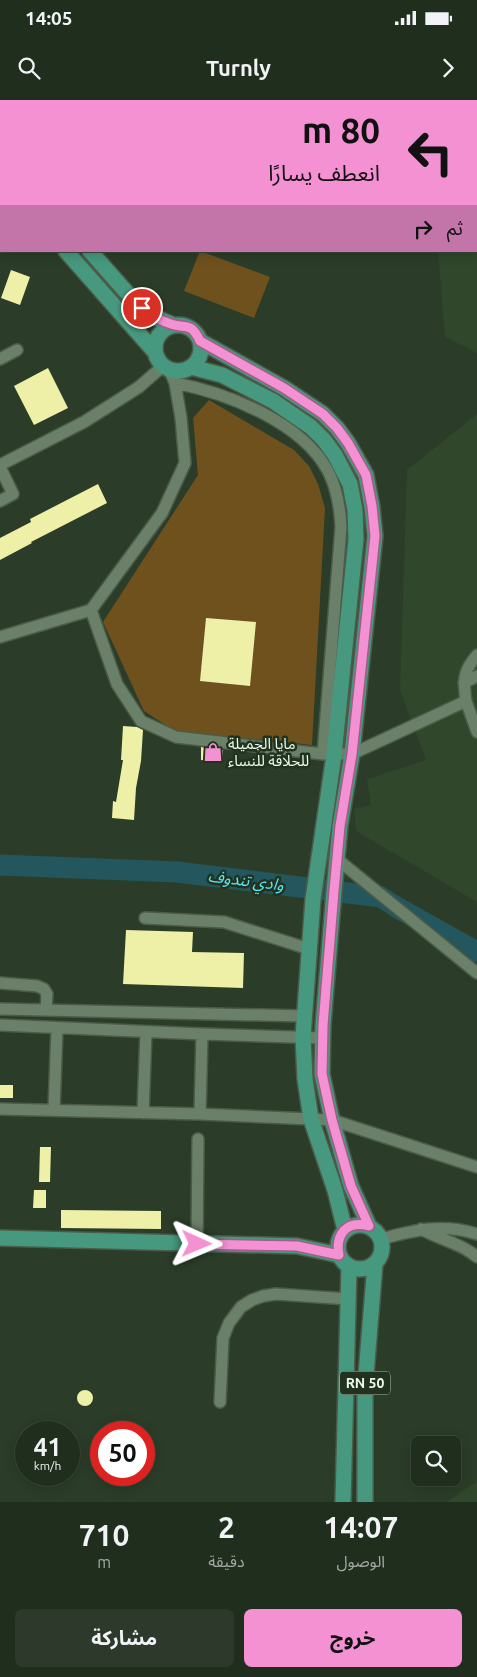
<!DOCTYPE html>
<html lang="ar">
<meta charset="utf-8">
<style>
:root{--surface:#202e1e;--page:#2d3a2b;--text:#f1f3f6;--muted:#a2a8a4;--line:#3d4a3c;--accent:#f491d3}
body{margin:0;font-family:Ubuntu,"Noto Sans Arabic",sans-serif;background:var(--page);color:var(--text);direction:rtl;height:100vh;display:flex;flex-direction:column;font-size:19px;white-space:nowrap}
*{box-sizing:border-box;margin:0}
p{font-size:16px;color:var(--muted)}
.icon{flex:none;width:28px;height:28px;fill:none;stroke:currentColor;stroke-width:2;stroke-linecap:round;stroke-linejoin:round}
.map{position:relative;height:1402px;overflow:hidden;direction:ltr}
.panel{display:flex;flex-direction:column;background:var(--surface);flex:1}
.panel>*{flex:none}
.banner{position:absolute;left:0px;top:0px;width:478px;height:152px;box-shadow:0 2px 12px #0003,0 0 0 1px var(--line);direction:rtl;background:#f491d3;color:#111;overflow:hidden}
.fabs{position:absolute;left:411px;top:1336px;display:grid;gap:10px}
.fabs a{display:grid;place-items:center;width:50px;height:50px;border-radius:8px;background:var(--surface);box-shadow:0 2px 12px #0003,0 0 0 1px var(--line);font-size:25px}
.speed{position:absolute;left:15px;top:1321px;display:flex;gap:10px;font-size:25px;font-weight:700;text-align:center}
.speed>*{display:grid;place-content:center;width:65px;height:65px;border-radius:50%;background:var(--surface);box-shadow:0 2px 12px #0003,0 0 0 1px var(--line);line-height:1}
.speed small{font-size:12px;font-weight:400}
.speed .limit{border:8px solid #d22;background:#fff;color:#111}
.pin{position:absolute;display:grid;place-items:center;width:42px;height:42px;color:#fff;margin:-21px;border:2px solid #fff;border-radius:50%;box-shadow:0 1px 5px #0007}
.me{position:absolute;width:55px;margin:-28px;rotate:91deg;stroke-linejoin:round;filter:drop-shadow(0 0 4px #0008)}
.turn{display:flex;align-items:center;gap:18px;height:105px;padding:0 15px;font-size:22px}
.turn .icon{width:65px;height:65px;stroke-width:2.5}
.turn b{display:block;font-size:35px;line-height:42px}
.then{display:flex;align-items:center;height:48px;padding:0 15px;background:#0003;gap:10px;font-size:19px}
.eta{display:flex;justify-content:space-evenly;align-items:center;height:85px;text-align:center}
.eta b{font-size:30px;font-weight:700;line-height:35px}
.action{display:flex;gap:10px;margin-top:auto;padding:10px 15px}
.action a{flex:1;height:58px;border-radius:8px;background:var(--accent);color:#111;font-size:20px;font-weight:700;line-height:58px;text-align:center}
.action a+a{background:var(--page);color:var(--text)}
.status{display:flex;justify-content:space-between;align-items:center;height:35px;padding:0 25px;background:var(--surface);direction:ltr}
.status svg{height:14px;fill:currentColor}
header{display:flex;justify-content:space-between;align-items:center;height:65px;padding:0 15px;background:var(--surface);font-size:22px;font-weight:700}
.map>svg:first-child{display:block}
.built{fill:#30472c}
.green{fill:#6f511e}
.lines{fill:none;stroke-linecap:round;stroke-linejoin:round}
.river{stroke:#24575d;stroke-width:21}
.building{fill:#eef0a8}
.minor-casing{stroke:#4b5b49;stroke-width:14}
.major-casing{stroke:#4b5b49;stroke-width:18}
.minor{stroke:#6b8068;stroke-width:11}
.major{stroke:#46997e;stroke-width:15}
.route-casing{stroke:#9f5e89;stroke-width:12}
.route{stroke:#f491d3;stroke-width:9}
.labels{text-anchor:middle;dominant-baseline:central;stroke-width:5;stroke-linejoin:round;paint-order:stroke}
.shield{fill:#21331e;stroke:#afbdae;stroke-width:1}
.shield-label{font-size:14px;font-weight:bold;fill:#ecf8eb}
.poi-label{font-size:15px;fill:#ecf8eb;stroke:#21331e;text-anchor:start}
.water-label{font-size:16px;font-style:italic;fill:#5beafa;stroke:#21331e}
</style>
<div class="status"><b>14:05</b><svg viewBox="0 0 49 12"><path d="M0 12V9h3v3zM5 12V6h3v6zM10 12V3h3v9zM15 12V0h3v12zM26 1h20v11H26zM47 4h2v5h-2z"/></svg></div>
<header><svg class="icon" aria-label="forward" viewBox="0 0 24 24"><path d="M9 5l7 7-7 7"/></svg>Turnly<svg class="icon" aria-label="search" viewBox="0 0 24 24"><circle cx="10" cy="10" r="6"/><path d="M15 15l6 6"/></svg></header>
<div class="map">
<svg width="477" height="1402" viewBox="0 0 477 1402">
<rect width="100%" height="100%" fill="#2b3d28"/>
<!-- built -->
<path class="built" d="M 476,0 L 477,0 L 477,253 L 445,237 L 438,151 L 476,151 Z
M 477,314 L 477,802 L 356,731 L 354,709 L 371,705 L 367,679 L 426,660 L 400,590 L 407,370 Z
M 477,1381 L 477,1402 L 448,1402 L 448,1401 Z"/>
<!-- green -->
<path class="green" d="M 200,151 L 270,177 L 254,218 L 184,191 Z
M 209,300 L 294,350 L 309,366 L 318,384 L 325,408 L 312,645 L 175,631 L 144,611 L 103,522 L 198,375 L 193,318 Z"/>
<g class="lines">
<!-- river -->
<path class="river" d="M 0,765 L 177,772 L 381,797 L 398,808 L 477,852"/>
</g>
<!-- building -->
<path class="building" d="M 11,170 L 30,177 L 20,205 L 1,198 Z
M 48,268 L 68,308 L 34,325 L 14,286 Z
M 98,384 L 107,403 L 31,442 L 32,443 L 0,460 L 0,438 L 31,422 L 30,419 Z
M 206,518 L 256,522 L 250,586 L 200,581 Z
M 123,626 L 137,627 L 143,630 L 141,661 L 136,688 L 134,720 L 112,718 L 113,701 L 116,702 L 123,660 L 121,660 Z
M 201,647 L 223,650 L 222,662 L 201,660 Z
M 126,830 L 193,832 L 192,852 L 244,853 L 243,888 L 123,884 Z
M 0,985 L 13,985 L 13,998 L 0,998 Z
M 40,1047 L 51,1047 L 50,1082 L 39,1082 Z
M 34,1090 L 46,1090 L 46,1108 L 33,1108 Z
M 61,1110 L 161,1111 L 161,1129 L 61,1128 Z
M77 1298a8 8 0 1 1 16 0a8 8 0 1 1-16 0Z"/>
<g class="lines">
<!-- minor casing -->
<g class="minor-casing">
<path id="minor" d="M 0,259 L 17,250
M 169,269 L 175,283 L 181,318 L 185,363 L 162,413 L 91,510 L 117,584 L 141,621 L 176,637 L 323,654 L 352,654 L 466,601 C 463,580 463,571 477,555
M 175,283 C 227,293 302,322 328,371 C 337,388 340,407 341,427 L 323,654
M 0,365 L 84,322 L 139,287 L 163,266
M 0,367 L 13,394 L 0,401
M 0,537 L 91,510
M 464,583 L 477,576
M 466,601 L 477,632
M 337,759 L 477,873
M 145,818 L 224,822 L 309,849
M 0,883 L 37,886 L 44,889 L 47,894 L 46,910
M 0,909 L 303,916
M 0,925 L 202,934 L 323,938
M 0,1009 L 200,1014 L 332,1020 L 477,1067
M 54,1010 L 57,928
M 143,1013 L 146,932
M 200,1014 L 202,934
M 421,1129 C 440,1140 461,1143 477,1157
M 381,1139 C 414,1130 444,1123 477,1134
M 197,1144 L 198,1039
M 220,1302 L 223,1238 L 229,1223 L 241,1207 L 252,1200 L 263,1196 L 276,1194 L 348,1199"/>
</g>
<!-- major casing -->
<g class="major-casing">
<path id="major" d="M 0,53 L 1,54
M 0,77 L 1,78
M 66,151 L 155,252
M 90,151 L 135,202 L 150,215 L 173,225
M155 248a23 23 0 1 1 46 0a23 23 0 1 1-46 0Z
M 200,241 L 284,288 L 323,314 L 337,328 L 348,343 L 366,375 L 372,407 L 375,436 L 352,654 L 340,726 L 334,791 L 323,925 L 322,974 L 332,1020 L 351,1086 L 369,1126
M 191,267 L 222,275 L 273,301 L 311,327 L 324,340 L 335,355 L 350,384 L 355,410 L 356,439 L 334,655 L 313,799 L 303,937 L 305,979 L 311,1019 L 335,1090 L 345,1130
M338 1147a22 22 0 1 1 44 0a22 22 0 1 1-44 0Z
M 0,1138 L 297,1146 L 339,1155
M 343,1402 L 349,1167
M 365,1402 L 365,1287 L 375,1164"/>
</g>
<!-- minor -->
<use href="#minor" class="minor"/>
<!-- major -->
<use href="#major" class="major"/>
</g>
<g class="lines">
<!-- route casing -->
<g class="route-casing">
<path id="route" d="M 142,208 C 151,215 161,221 171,224 C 187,229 191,222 200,241 L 284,288 L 323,314 L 337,328 L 348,343 L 366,375 L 372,406 L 375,436 L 352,654 L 340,726 L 334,791 L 323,925 L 322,974 L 332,1020 L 351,1086 L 369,1126 C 347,1120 335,1134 339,1155 L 297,1146 L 197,1144"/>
</g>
<!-- route -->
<use href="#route" class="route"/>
</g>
<!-- icons -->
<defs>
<g id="shop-bare" transform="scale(1.5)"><path d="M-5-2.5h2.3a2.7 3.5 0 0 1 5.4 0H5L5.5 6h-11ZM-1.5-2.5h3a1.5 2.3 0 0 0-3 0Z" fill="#f491d3" stroke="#21331e" stroke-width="2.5" paint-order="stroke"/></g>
</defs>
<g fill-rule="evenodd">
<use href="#shop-bare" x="213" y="652"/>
</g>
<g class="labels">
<!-- shield labels -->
<rect class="shield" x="340" y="1271.5" width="50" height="23" rx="4"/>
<g class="shield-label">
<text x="365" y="1283">RN 50</text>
</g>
<!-- poi labels -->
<g class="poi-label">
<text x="228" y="643">مايا الجميلة<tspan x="228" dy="17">للحلاقة للنساء</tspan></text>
</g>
<!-- water labels -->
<g class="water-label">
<text transform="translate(246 780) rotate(7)">وادي تندوف</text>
</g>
</g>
</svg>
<div class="fabs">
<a><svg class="icon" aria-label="search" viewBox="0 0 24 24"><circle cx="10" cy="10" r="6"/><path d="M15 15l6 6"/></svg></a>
</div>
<div class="speed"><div>41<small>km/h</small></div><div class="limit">50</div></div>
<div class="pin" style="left:142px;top:208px;background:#d93025"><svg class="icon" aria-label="arrive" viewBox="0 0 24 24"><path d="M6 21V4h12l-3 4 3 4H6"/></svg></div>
<svg class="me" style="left:197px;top:1144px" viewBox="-20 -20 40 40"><path d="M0-17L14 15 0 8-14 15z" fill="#f491d3" stroke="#fff" stroke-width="4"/></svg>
<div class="banner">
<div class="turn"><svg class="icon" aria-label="left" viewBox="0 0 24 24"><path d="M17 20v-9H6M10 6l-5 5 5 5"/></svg><div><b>80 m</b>انعطف يسارًا</div></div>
<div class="then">ثم<svg class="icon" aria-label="right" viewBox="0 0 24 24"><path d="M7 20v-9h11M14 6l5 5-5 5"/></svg></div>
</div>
</div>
<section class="panel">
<div class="eta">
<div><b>14:07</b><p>الوصول</p></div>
<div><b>2</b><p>دقيقة</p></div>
<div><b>710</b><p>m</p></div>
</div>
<div class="action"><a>خروج</a><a>مشاركة</a></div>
</section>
